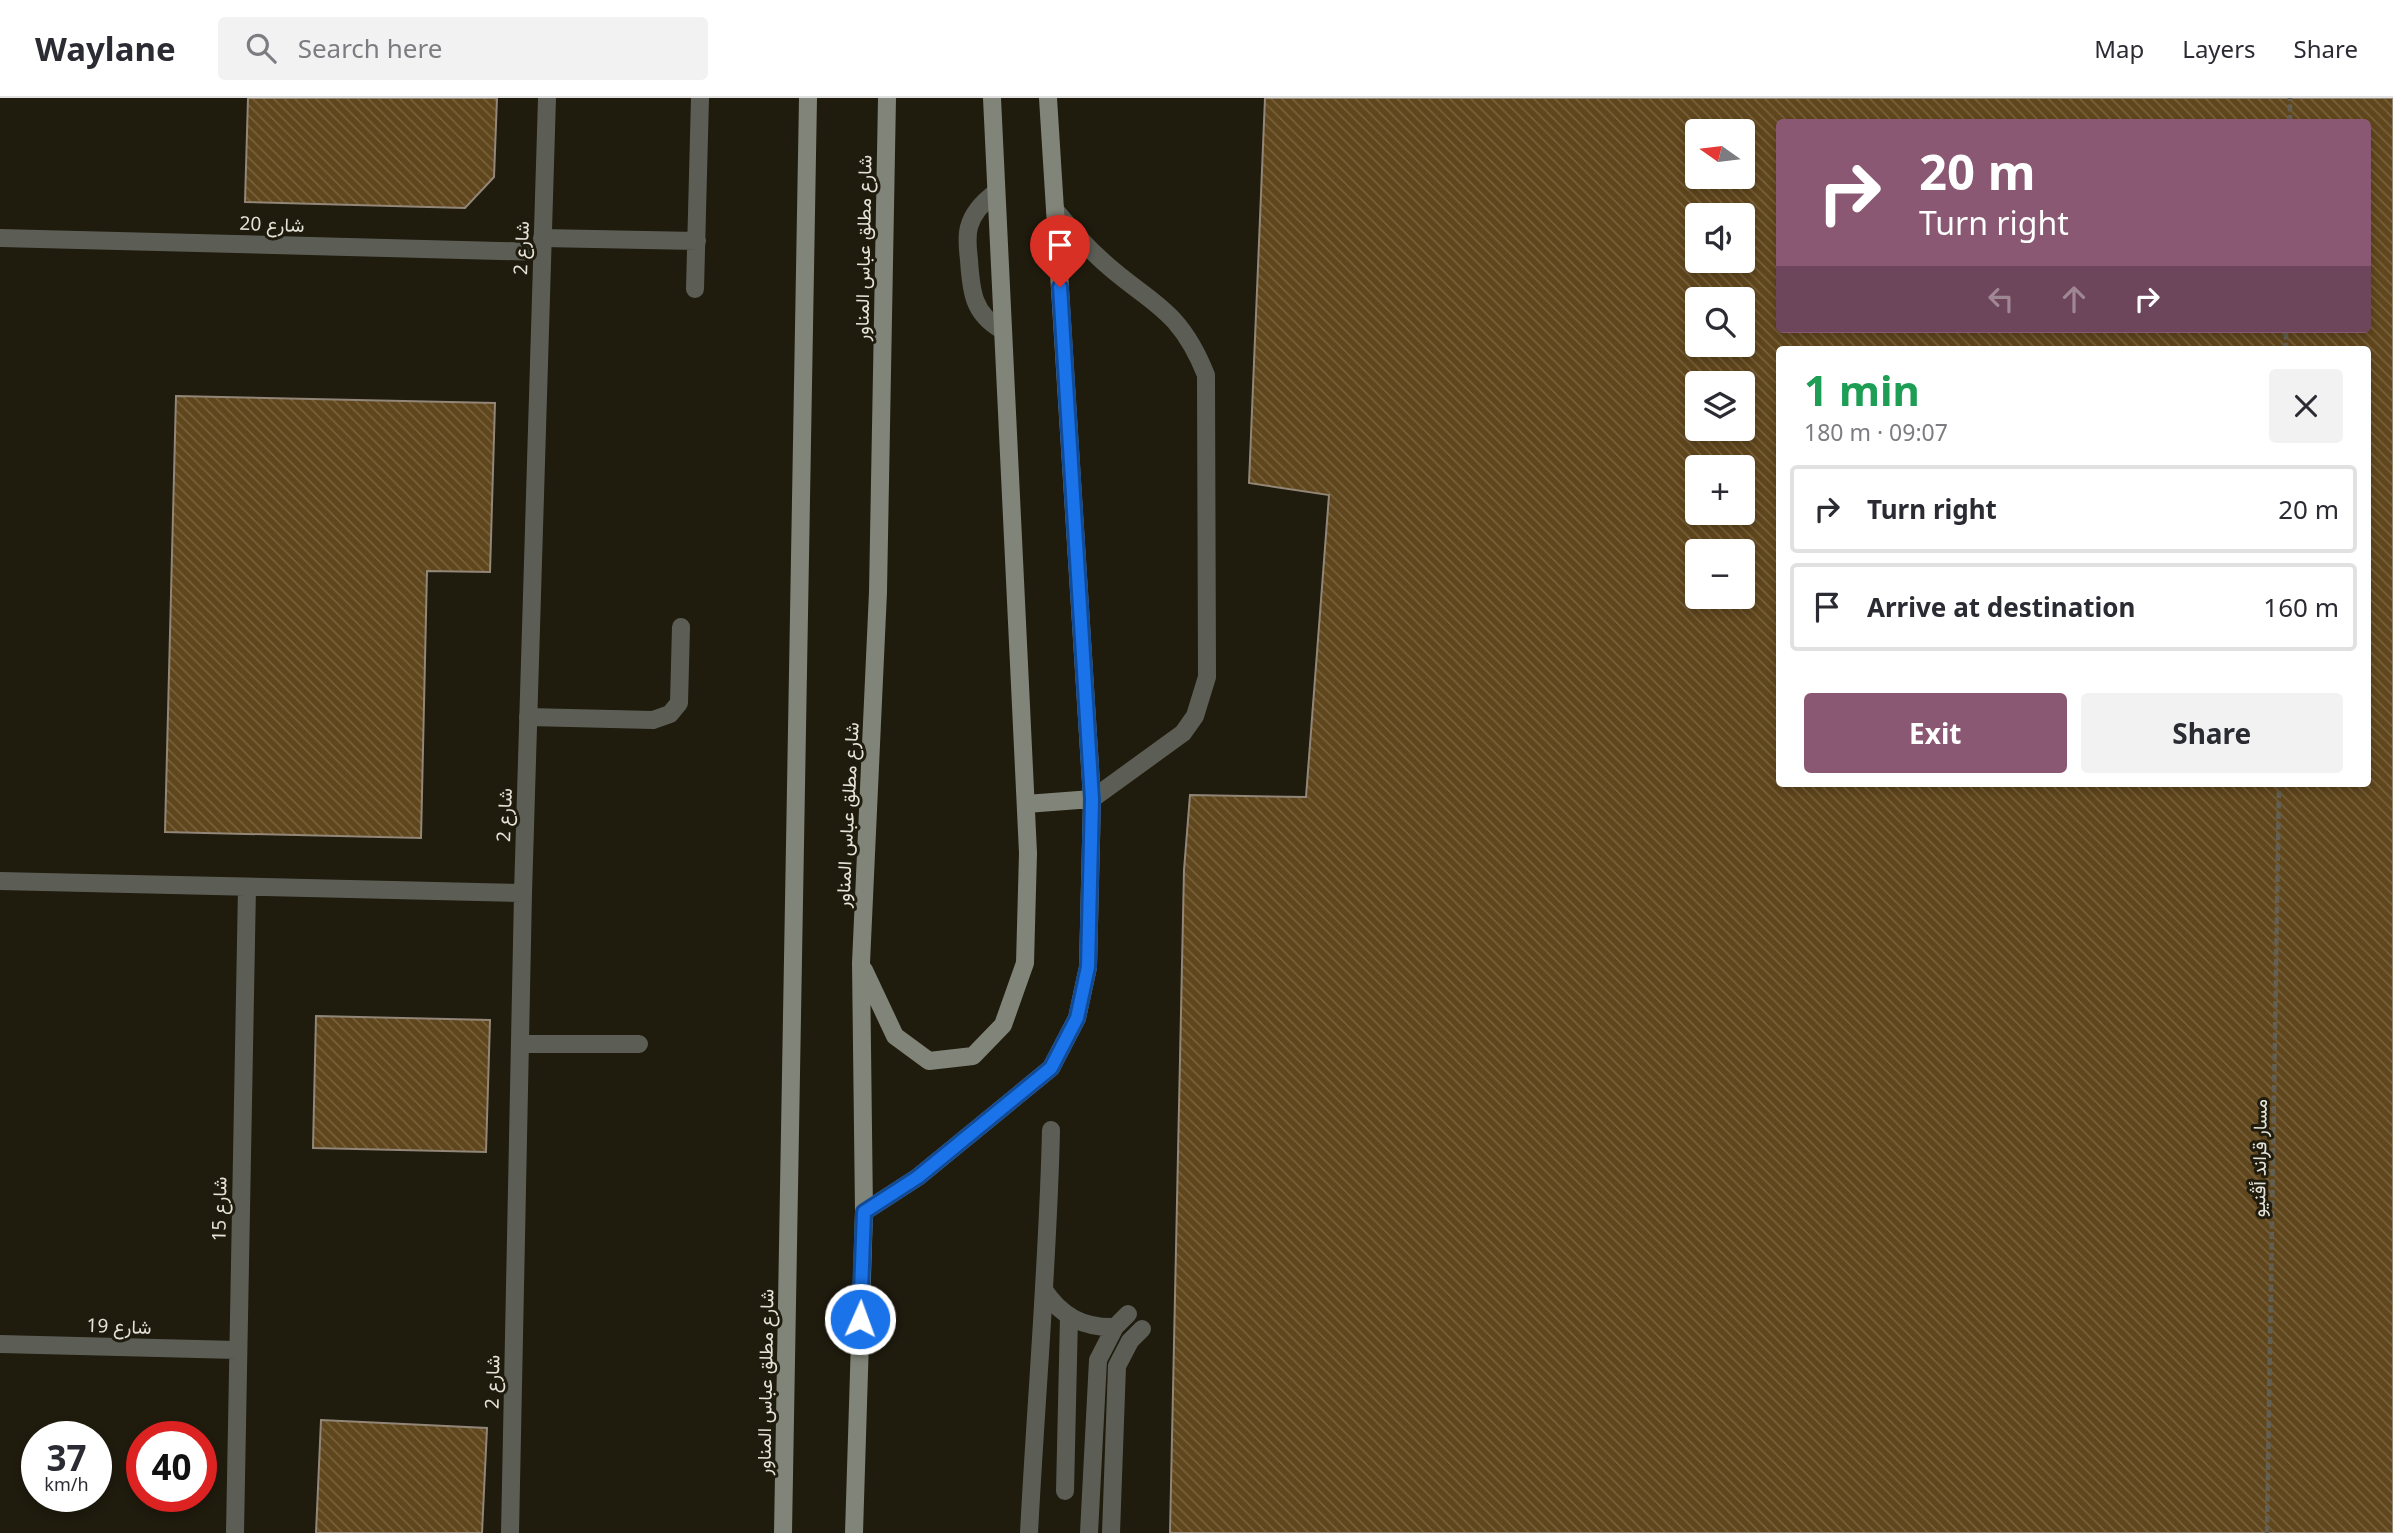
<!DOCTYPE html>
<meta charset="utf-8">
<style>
:root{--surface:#fff;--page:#f2f2f3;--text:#2b2b33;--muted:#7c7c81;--line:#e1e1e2;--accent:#8a5872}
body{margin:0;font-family:"Noto Sans",Vazirmatn,sans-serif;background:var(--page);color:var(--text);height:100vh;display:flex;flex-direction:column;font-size:26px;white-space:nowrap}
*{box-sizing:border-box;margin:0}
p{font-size:23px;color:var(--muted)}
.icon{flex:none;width:38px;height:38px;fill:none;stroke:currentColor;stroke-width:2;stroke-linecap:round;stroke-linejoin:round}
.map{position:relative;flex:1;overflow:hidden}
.side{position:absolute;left:1776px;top:248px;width:595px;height:441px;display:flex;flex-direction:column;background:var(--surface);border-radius:7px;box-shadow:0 4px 10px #0003}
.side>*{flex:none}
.top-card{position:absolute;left:1776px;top:21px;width:595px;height:214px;border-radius:7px;box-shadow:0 4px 10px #0003;background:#8a5872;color:#fff;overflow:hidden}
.needle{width:46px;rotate:284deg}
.buttons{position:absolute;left:1685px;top:21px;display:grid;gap:14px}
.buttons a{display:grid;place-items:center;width:70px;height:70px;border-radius:7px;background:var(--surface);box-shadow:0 4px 10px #0003;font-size:35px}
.speed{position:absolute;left:21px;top:1323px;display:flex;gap:14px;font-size:35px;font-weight:700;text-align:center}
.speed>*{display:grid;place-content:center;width:91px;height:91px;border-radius:50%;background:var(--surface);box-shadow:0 4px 10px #0003;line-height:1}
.speed small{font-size:18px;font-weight:400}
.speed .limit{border:10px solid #d22;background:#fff;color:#111}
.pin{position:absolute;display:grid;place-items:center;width:60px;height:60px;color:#fff;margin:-72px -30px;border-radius:50% 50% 50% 0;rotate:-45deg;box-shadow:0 0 7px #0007}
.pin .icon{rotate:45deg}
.me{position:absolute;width:77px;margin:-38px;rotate:2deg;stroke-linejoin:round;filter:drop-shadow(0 0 5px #0008)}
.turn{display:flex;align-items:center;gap:24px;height:147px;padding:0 28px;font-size:32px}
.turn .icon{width:91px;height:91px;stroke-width:2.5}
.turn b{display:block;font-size:49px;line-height:60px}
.lanes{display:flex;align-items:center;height:66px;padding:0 28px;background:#0003;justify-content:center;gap:35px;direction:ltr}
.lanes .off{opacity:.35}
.round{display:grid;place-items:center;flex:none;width:74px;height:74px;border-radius:7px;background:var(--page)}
.head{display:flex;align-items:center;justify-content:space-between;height:119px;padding:0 28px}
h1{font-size:42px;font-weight:700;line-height:52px;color:#1e9e55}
.primary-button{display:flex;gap:14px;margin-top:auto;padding:14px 28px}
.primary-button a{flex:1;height:80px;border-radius:7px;background:var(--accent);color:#fff;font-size:28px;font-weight:700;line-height:80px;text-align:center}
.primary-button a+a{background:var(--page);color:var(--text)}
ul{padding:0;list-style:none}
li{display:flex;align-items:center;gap:21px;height:88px;margin:0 14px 10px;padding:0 14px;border:4px solid var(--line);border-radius:7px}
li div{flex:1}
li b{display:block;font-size:26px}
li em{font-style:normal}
header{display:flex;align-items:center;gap:42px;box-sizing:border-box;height:98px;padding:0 35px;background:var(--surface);border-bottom:2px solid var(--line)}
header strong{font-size:33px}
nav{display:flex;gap:38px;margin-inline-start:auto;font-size:24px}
.search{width:490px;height:63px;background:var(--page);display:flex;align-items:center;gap:18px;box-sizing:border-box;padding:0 24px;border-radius:7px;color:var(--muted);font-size:26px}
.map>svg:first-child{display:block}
.building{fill:url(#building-back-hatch);stroke:#918677;stroke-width:2;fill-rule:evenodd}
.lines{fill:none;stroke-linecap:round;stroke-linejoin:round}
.path{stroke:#636053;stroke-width:4.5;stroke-dasharray:7 3.5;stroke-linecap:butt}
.lane{stroke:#5c5e56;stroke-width:18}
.street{stroke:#5c5e56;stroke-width:18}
.secondary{stroke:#818478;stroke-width:18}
.route-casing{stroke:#114b97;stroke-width:18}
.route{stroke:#1a73e8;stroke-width:12}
.labels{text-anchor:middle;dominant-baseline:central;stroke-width:6;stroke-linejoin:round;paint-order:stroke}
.street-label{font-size:19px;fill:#e5e3d9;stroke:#1f1b0d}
</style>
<header>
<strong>Waylane</strong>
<div class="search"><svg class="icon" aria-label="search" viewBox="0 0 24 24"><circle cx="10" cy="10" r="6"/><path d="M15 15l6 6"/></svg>Search here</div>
<nav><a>Map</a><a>Layers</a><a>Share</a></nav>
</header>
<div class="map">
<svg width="2393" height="1435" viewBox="0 0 2393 1435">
<defs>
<pattern id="building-back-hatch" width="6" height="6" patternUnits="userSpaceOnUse" patternTransform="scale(1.75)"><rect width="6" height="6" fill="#60461c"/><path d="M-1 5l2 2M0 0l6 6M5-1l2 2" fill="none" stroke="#77613c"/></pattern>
</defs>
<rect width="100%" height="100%" fill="#1f1b0d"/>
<!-- building -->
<path class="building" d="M 248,0 L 497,0 L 494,79 L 465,110 L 245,104 Z
M 1265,0 L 2393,0 L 2393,1435 L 1170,1435 L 1184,772 L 1190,697 L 1306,699 L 1329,397 L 1249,385 ZM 1780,24 L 2368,24 L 2368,231 L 1780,231 ZM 1698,33 L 1743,33 L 1743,79 L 1698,79 ZM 1698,117 L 1743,117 L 1743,163 L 1698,163 ZM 1698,201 L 1743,201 L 1743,247 L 1698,247 ZM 1780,252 L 2368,252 L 2368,686 L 1780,686 ZM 1698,285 L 1743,285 L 1743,331 L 1698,331 ZM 1698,369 L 1743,369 L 1743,415 L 1698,415 ZM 1698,453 L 1743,453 L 1743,499 L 1698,499 Z
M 176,298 L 495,305 L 490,474 L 427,473 L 421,740 L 165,734 Z
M 316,918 L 490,922 L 486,1054 L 313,1050 Z
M 321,1322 L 487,1330 L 482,1435 L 316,1435 Z"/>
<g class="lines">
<!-- path -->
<path class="path" d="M 2290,24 L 2290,0
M 2286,252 L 2286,231
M 2267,1435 L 2279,686"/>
<!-- lane -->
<path class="lane" d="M 995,95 C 983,104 973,114 969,129 C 966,140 968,152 969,162 C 971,193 973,216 1002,232
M 1055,112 C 1068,127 1081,143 1095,156 C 1145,205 1177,204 1206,277 L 1207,579 L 1195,618 L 1183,635 L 1092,701
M 542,140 L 697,143
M 695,191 L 700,0
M 528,619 L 653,622 L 670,616 L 679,605 L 681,529
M 520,946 L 639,946
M 1044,1192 C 1061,1218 1083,1230 1115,1229
M 1065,1393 L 1069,1219
M 1029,1435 C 1036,1300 1048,1166 1051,1032
M 1089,1435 L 1098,1262 L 1115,1229 L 1128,1216
M 1111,1435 L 1117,1268 L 1130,1243 L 1142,1231"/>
<!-- street -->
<path class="street" d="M 0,140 L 542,154
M 0,783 L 523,795
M 0,1246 L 237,1252
M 235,1435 L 247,789
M 510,1435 L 523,795 L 547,0"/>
<!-- secondary -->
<path class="secondary" d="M 1026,706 L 1092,701
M 864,872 L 895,938 L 929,963 L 973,958 L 1003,927 L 1025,865 L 1028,755 L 992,0
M 864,1114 L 918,1079 L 1051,970 L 1077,920 L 1088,869 L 1092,701 L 1048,0
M 783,1435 L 808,0
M 854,1435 L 864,1114 L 861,865 L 878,494 L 887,0"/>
</g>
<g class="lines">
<!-- route casing -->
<g class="route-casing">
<path id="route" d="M 860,1221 L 864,1114 L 918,1079 L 1051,970 L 1077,920 L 1088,869 L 1092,701 L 1060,189"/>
</g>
<!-- route -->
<use href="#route" class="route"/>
</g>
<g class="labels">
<!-- street labels -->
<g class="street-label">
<text transform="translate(272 126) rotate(2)">شارع 20</text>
<text transform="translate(521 150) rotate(-88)">شارع 2</text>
<text transform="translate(863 150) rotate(-89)">شارع مطلق عباس المناور</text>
<text transform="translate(504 717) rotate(-88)">شارع 2</text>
<text transform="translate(847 717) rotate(-87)">شارع مطلق عباس المناور</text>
<text transform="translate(2259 1060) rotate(-89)">مسار قراند أڤنيو</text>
<text transform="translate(219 1111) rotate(-89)">شارع 15</text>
<text transform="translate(119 1228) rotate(2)">شارع 19</text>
<text transform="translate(492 1284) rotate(-89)">شارع 2</text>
<text transform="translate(765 1284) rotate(-89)">شارع مطلق عباس المناور</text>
</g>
</g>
</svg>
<div class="buttons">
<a><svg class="needle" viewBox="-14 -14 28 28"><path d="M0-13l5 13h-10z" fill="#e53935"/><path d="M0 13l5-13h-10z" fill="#7c7c81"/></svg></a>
<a><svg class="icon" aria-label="sound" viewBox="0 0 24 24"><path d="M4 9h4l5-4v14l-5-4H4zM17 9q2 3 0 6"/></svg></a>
<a><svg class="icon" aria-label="search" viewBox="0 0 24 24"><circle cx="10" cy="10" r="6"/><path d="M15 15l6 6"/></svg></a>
<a><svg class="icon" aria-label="layers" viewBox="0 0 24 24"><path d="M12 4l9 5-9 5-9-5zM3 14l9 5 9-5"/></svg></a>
<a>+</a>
<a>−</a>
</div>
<div class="speed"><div>37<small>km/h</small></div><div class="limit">40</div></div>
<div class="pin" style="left:1060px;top:189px;background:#d93025"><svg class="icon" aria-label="arrive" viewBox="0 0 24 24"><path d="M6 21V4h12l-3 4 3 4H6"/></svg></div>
<svg class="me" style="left:860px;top:1221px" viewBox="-20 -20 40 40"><circle r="17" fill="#1a73e8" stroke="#fff" stroke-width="3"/><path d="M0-11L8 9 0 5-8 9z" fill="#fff"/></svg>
<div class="top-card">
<div class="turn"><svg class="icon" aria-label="right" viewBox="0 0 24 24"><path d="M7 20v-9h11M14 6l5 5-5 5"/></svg><div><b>20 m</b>Turn right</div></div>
<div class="lanes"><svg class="icon off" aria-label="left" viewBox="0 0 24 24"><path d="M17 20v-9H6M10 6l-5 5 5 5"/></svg><svg class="icon off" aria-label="ahead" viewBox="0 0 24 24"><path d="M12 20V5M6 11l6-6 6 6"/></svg><svg class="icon" aria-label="right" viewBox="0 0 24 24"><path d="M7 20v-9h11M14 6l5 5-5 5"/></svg></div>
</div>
<section class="side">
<div class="head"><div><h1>1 min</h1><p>180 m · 09:07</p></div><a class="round"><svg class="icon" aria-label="close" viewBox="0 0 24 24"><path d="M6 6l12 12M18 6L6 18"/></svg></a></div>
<ul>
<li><svg class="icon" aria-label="right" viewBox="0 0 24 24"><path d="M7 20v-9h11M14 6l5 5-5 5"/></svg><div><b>Turn right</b></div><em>20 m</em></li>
<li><svg class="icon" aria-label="arrive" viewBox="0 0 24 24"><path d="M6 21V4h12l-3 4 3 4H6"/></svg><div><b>Arrive at destination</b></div><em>160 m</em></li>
</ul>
<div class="primary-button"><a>Exit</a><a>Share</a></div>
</section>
</div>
